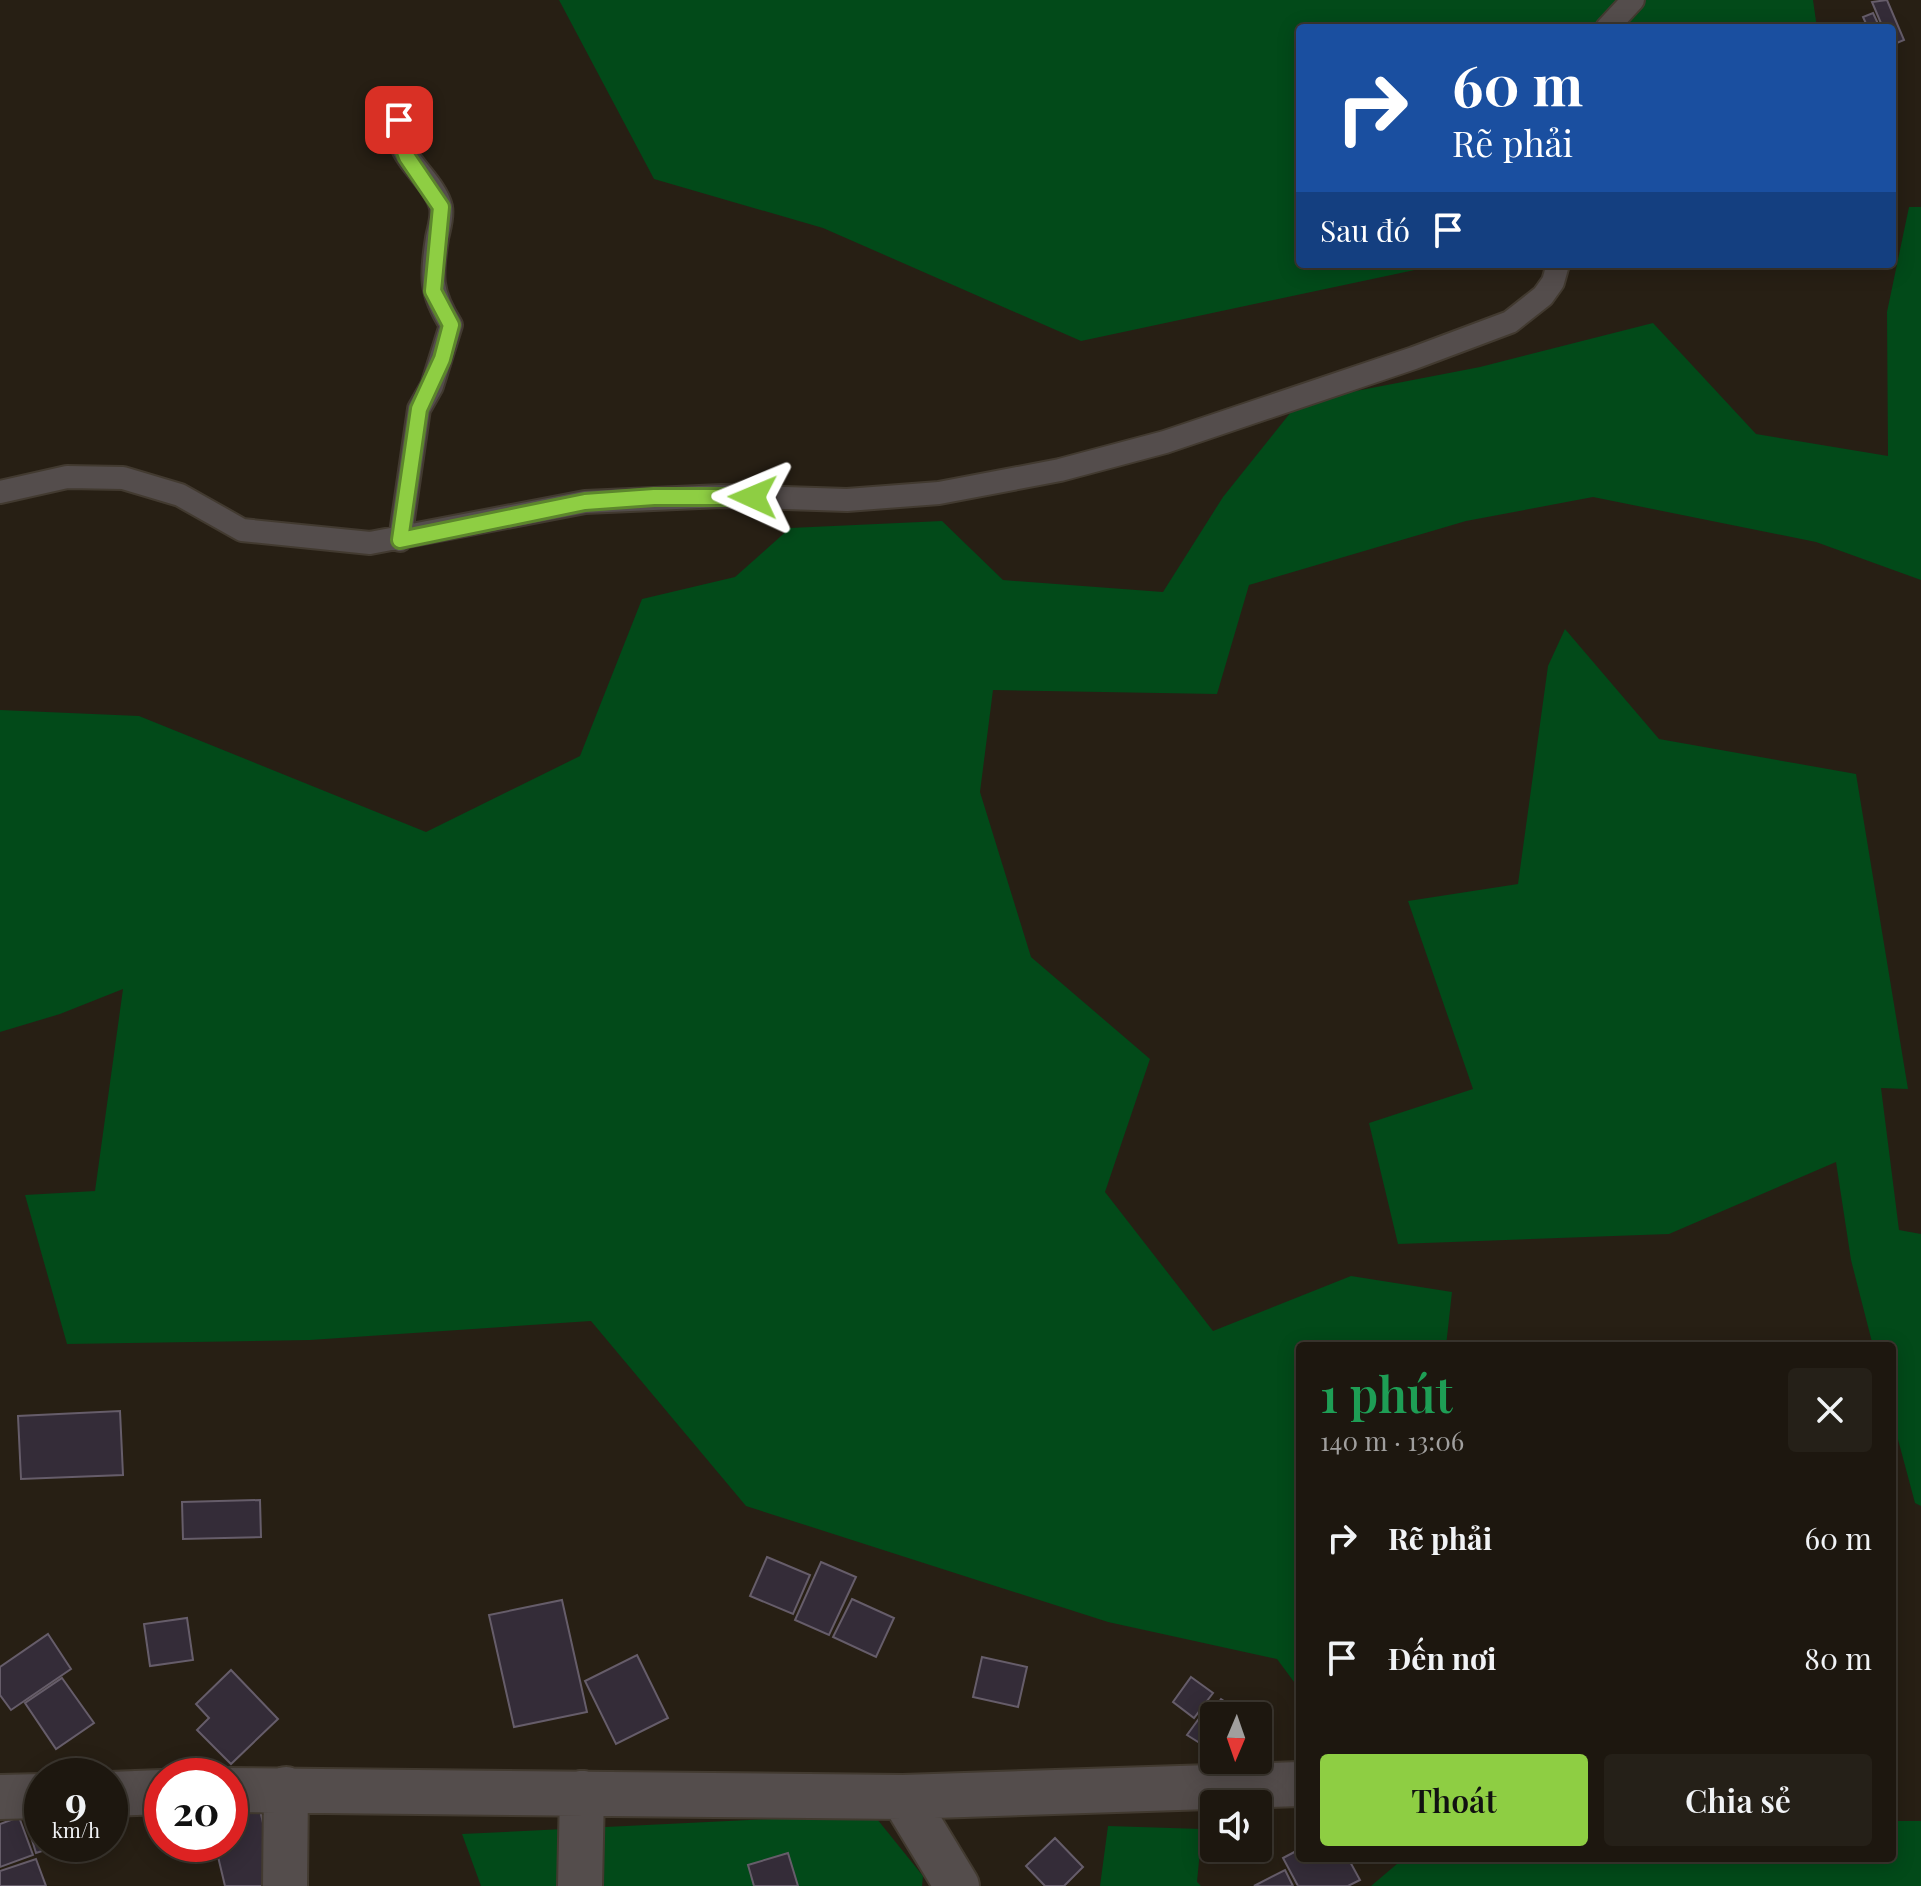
<!DOCTYPE html>
<html lang="vi">
<meta charset="utf-8">
<style>
:root{--surface:#1d170f;--page:#252018;--text:#f1f3f6;--muted:#a09f9e;--line:#3b362f;--accent:#8ece43}
body{margin:0;font-family:"Playfair Display",serif;background:var(--page);color:var(--text);height:100vh;display:flex;flex-direction:column;font-size:30px;white-space:nowrap}
*{box-sizing:border-box;margin:0}
p{font-size:26px;color:var(--muted)}
.icon{flex:none;width:44px;height:44px;fill:none;stroke:currentColor;stroke-width:2;stroke-linecap:round;stroke-linejoin:round}
.map{position:relative;flex:1;overflow:hidden}
.drawer{position:absolute;left:1296px;top:1342px;width:600px;height:520px;display:flex;flex-direction:column;background:var(--surface);border-radius:8px;box-shadow:0 4px 20px #0003,0 0 0 2px var(--line)}
.drawer>*{flex:none}
.guide{position:absolute;left:1296px;top:24px;width:600px;height:244px;border-radius:8px;box-shadow:0 4px 20px #0003,0 0 0 2px var(--line);background:#1a4fa0;color:#fff;overflow:hidden}
.needle{width:52px;rotate:182deg}
.buttons{position:absolute;left:1200px;top:1702px;display:grid;gap:16px}
.buttons a{display:grid;place-items:center;width:72px;height:72px;border-radius:8px;background:var(--surface);box-shadow:0 4px 20px #0003,0 0 0 2px var(--line);font-size:40px}
.speed{position:absolute;left:24px;top:1758px;display:flex;gap:16px;font-size:40px;font-weight:700;text-align:center}
.speed>*{display:grid;place-content:center;width:104px;height:104px;border-radius:50%;background:var(--surface);box-shadow:0 4px 20px #0003,0 0 0 2px var(--line);line-height:1}
.speed small{font-size:20px;font-weight:400}
.speed .limit{border:12px solid #d22;background:#fff;color:#111}
.pin{position:absolute;display:grid;place-items:center;width:68px;height:68px;color:#fff;margin:-34px;border-radius:16px;box-shadow:0 4px 12px #0006}
.me{position:absolute;width:88px;margin:-44px;rotate:271deg;stroke-linejoin:round;filter:drop-shadow(0 0 6px #0008)}
.turn{display:flex;align-items:center;gap:28px;height:168px;padding:0 24px;font-size:36px}
.turn .icon{width:104px;height:104px;stroke-width:2.5}
.turn b{display:block;font-size:56px;line-height:68px}
.then{display:flex;align-items:center;height:76px;padding:0 24px;background:#0003;gap:16px;font-size:30px}
.round{display:grid;place-items:center;flex:none;width:84px;height:84px;border-radius:8px;background:var(--page)}
.summary{display:flex;align-items:center;justify-content:space-between;height:136px;padding:0 24px}
h1{font-size:48px;font-weight:600;line-height:60px;color:#1e9e55}
.action{display:flex;gap:16px;margin-top:auto;padding:16px 24px}
.action a{flex:1;height:92px;border-radius:8px;background:var(--accent);color:#111;font-size:32px;font-weight:600;line-height:92px;text-align:center}
.action a+a{background:var(--page);color:var(--text)}
ul{padding:0;list-style:none}
li{display:flex;align-items:center;gap:24px;height:120px;padding:0 24px}
li div{flex:1}
li b{display:block;font-size:30px}
li em{font-style:normal}
.map>svg:first-child{display:block}
.green{fill:#024a19}
.building{fill:#342c38;stroke:#665d6a;stroke-width:2}
.lines{fill:none;stroke-linecap:round;stroke-linejoin:round}
.service-casing{stroke:#423a30;stroke-width:26}
.minor-casing{stroke:#423a30;stroke-width:48}
.service{stroke:#544d4c;stroke-width:22}
.minor{stroke:#544d4c;stroke-width:44}
.route-casing{stroke:#5c862c;stroke-width:20}
.route{stroke:#8ece43;stroke-width:14}
</style>
<div class="map">
<svg width="1921" height="1886" viewBox="0 0 1921 1886">
<rect width="100%" height="100%" fill="#271f14"/>
<!-- green -->
<path class="green" d="M 559,0 L 1813,0 L 1817,28 L 1300,28 L 1300,264 L 1443,264 L 1081,341 L 823,228 L 654,179 Z
M 1909,207 L 1921,207 L 1921,580 L 1816,542 L 1593,497 L 1466,521 L 1249,585 L 1217,694 L 993,690 L 980,792 L 1031,957 L 1150,1059 L 1105,1192 L 1213,1331 L 1351,1276 L 1452,1292 L 1446,1346 L 1300,1346 L 1300,1690 L 1277,1659 L 1108,1622 L 746,1506 L 591,1321 L 310,1340 L 67,1344 L 25,1195 L 95,1191 L 123,989 L 60,1014 L 0,1032 L 0,710 L 139,716 L 426,832 L 580,756 L 642,599 L 735,577 L 790,528 L 942,521 L 1003,580 L 1163,592 L 1223,497 L 1299,402 L 1480,367 L 1653,323 L 1756,434 L 1888,456 L 1887,312 Z
M 1565,629 L 1659,739 L 1856,774 L 1908,1089 L 1881,1088 L 1899,1230 L 1921,1234 L 1921,1506 L 1915,1503 L 1892,1417 L 1892,1346 L 1873,1346 L 1851,1260 L 1836,1162 L 1669,1234 L 1398,1244 L 1369,1123 L 1473,1089 L 1408,901 L 1518,884 L 1548,666 Z
M 873,1814 L 923,1876 L 922,1886 L 481,1886 L 462,1834 Z
M 1892,1821 L 1921,1821 L 1921,1886 L 1371,1886 L 1404,1858 L 1892,1858 Z
M 1108,1826 L 1202,1829 L 1197,1882 L 1201,1886 L 1100,1886 Z"/>
<!-- building -->
<path class="building" d="M 1887,0 L 1904,40 L 1892,45 L 1892,28 L 1883,28 L 1872,2 Z
M 1873,13 L 1880,28 L 1868,28 L 1863,17 Z
M 120,1411 L 123,1475 L 21,1479 L 18,1416 Z
M 260,1500 L 261,1537 L 183,1539 L 182,1502 Z
M 767,1557 L 810,1575 L 793,1614 L 750,1596 Z
M 821,1562 L 856,1577 L 829,1635 L 795,1620 Z
M 852,1599 L 894,1618 L 876,1657 L 833,1637 Z
M 562,1600 L 587,1712 L 514,1727 L 489,1615 Z
M 187,1618 L 193,1660 L 150,1666 L 144,1624 Z
M 48,1634 L 71,1669 L 11,1710 L 0,1695 L 0,1667 Z
M 637,1655 L 668,1718 L 616,1744 L 585,1681 Z
M 982,1657 L 1027,1667 L 1018,1707 L 973,1697 Z
M 231,1670 L 278,1719 L 231,1764 L 197,1730 L 209,1718 L 196,1704 Z
M 1191,1677 L 1213,1693 L 1194,1718 L 1173,1702 Z
M 62,1678 L 94,1723 L 56,1749 L 25,1703 Z
M 1221,1699 L 1242,1713 L 1240,1716 L 1214,1716 L 1214,1752 L 1187,1735 L 1203,1713 L 1209,1716 Z
M 259,1805 L 277,1886 L 225,1886 L 215,1844 L 230,1844 L 230,1812 Z
M 42,1811 L 42,1844 L 64,1844 L 36,1853 L 25,1817 Z
M 19,1817 L 33,1855 L 0,1867 L 0,1824 Z
M 1055,1838 L 1083,1867 L 1064,1886 L 1045,1886 L 1026,1866 Z
M 1300,1849 L 1300,1858 L 1348,1858 L 1360,1880 L 1348,1886 L 1298,1886 L 1283,1858 Z
M 788,1853 L 798,1886 L 754,1886 L 748,1865 Z
M 36,1859 L 46,1886 L 0,1886 L 0,1871 Z
M 1285,1870 L 1293,1886 L 1254,1886 Z"/>
<g class="lines">
<!-- service casing -->
<g class="service-casing">
<path id="service" d="M 1607,28 L 1633,0
M 0,492 L 67,477 L 123,478 L 180,495 L 242,530 L 370,543 L 585,502 L 722,496 L 847,500 L 939,493 L 1060,470 L 1165,442 L 1414,358 L 1510,322 L 1543,296 L 1553,282 L 1558,264
M 400,540 L 419,409 L 432,386 L 451,325 C 430,292 431,276 437,238 C 439,228 443,217 441,207 C 433,174 378,147 407,111"/>
</g>
<!-- minor casing -->
<g class="minor-casing">
<path id="minor" d="M 230,1790 L 903,1797 L 1300,1784
M 110,1794 L 162,1792
M 0,1797 L 42,1796
M 903,1797 L 957,1886
M 285,1886 L 286,1789
M 580,1886 L 582,1793"/>
</g>
<!-- service -->
<use href="#service" class="service"/>
<!-- minor -->
<use href="#minor" class="minor"/>
</g>
<g class="lines">
<!-- route casing -->
<g class="route-casing">
<path id="route" d="M 399,120 L 398,134 L 407,157 L 441,207 L 433,291 L 451,325 L 442,359 L 419,409 L 400,540 L 585,502 L 654,497 L 753,497"/>
</g>
<!-- route -->
<use href="#route" class="route"/>
</g>
</svg>
<div class="buttons">
<a><svg class="needle" viewBox="-14 -14 28 28"><path d="M0-13l5 13h-10z" fill="#e53935"/><path d="M0 13l5-13h-10z" fill="#a09f9e"/></svg></a>
<a><svg class="icon" aria-label="sound" viewBox="0 0 24 24"><path d="M4 9h4l5-4v14l-5-4H4zM17 9q2 3 0 6"/></svg></a>
</div>
<div class="speed"><div>9<small>km/h</small></div><div class="limit">20</div></div>
<div class="pin" style="left:399px;top:120px;background:#d93025"><svg class="icon" aria-label="arrive" viewBox="0 0 24 24"><path d="M6 21V4h12l-3 4 3 4H6"/></svg></div>
<svg class="me" style="left:753px;top:497px" viewBox="-20 -20 40 40"><path d="M0-17L14 15 0 8-14 15z" fill="#8ece43" stroke="#fff" stroke-width="4"/></svg>
<div class="guide">
<div class="turn"><svg class="icon" aria-label="right" viewBox="0 0 24 24"><path d="M7 20v-9h11M14 6l5 5-5 5"/></svg><div><b>60 m</b>Rẽ phải</div></div>
<div class="then">Sau đó<svg class="icon" aria-label="arrive" viewBox="0 0 24 24"><path d="M6 21V4h12l-3 4 3 4H6"/></svg></div>
</div>
<section class="drawer">
<div class="summary"><div><h1>1 phút</h1><p>140 m · 13:06</p></div><a class="round"><svg class="icon" aria-label="close" viewBox="0 0 24 24"><path d="M6 6l12 12M18 6L6 18"/></svg></a></div>
<ul>
<li><svg class="icon" aria-label="right" viewBox="0 0 24 24"><path d="M7 20v-9h11M14 6l5 5-5 5"/></svg><div><b>Rẽ phải</b></div><em>60 m</em></li>
<li><svg class="icon" aria-label="arrive" viewBox="0 0 24 24"><path d="M6 21V4h12l-3 4 3 4H6"/></svg><div><b>Đến nơi</b></div><em>80 m</em></li>
</ul>
<div class="action"><a>Thoát</a><a>Chia sẻ</a></div>
</section>
</div>
